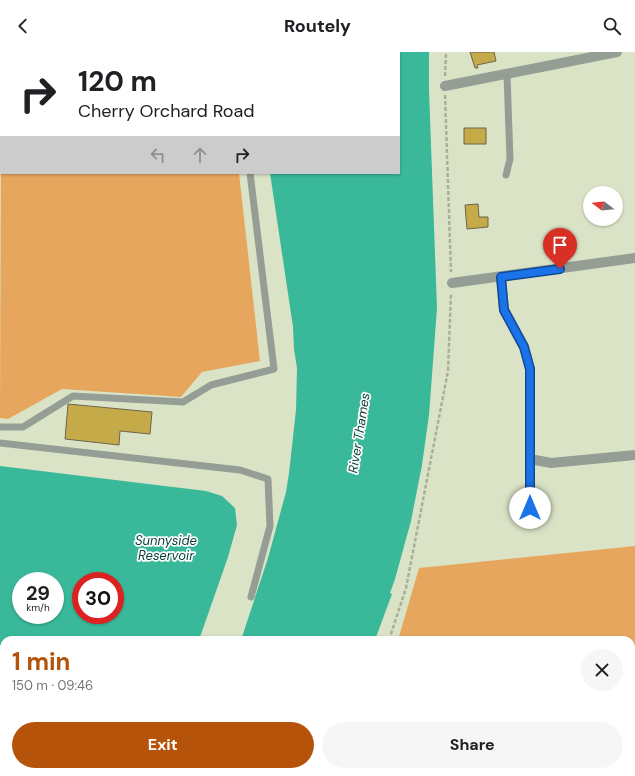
<!DOCTYPE html>
<meta charset="utf-8">
<style>
:root{--surface:#fff;--page:#f6f6f6;--text:#202124;--muted:#757577;--accent:#b45309}
body{margin:0;font-family:"DM Sans",sans-serif;background:var(--page);color:var(--text);height:100vh;display:flex;flex-direction:column;font-size:15px;white-space:nowrap}
*{box-sizing:border-box;margin:0}
p{font-size:13px;color:var(--muted)}
.icon{flex:none;width:22px;height:22px;fill:none;stroke:currentColor;stroke-width:2;stroke-linecap:round;stroke-linejoin:round}
.map{position:relative;flex:1;overflow:hidden}
.side{position:absolute;left:0px;top:584px;width:635px;height:140px;display:flex;flex-direction:column;background:var(--surface);border-radius:12px 12px 0 0;box-shadow:0 1px 3px #0004}
.side>*{flex:none}
.guide{position:absolute;left:0px;top:0px;width:400px;height:122px;box-shadow:0 1px 3px #0004;background:#fff;color:var(--text);overflow:hidden}
.needle{width:26px;rotate:286deg}
.buttons{position:absolute;left:583px;top:134px;display:grid;gap:8px}
.buttons a{display:grid;place-items:center;width:40px;height:40px;border-radius:50%;background:var(--surface);box-shadow:0 1px 3px #0004;font-size:20px}
.speed{position:absolute;left:12px;top:520px;display:flex;gap:8px;font-size:20px;font-weight:700;text-align:center}
.speed>*{display:grid;place-content:center;width:52px;height:52px;border-radius:50%;background:var(--surface);box-shadow:0 1px 3px #0004;line-height:1}
.speed small{font-size:10px;font-weight:400}
.speed .limit{border:6px solid #d22;background:#fff;color:#111}
.pin{position:absolute;display:grid;place-items:center;width:34px;height:34px;color:#fff;margin:-41px -17px;border-radius:50% 50% 50% 0;rotate:-45deg;box-shadow:0 0 4px #0007}
.pin .icon{rotate:45deg}
.me{position:absolute;width:44px;margin:-22px;rotate:0deg;stroke-linejoin:round;filter:drop-shadow(0 0 3px #0008)}
.turn{display:flex;align-items:center;gap:14px;height:84px;padding:0 12px;font-size:18px}
.turn .icon{width:52px;height:52px;stroke-width:2.5}
.turn b{display:block;font-size:28px;line-height:34px}
.lanes{display:flex;align-items:center;height:38px;padding:0 12px;background:#0003;justify-content:center;gap:20px;direction:ltr}
.lanes .off{opacity:.35}
.round{display:grid;place-items:center;flex:none;width:42px;height:42px;border-radius:21px;background:var(--page)}
.headline{display:flex;align-items:center;justify-content:space-between;height:68px;padding:0 12px}
h1{font-size:24px;font-weight:700;line-height:30px;color:var(--accent)}
.primary-button{display:flex;gap:8px;margin-top:auto;padding:8px 12px}
.primary-button a{flex:1;height:46px;border-radius:24px;background:var(--accent);color:#fff;font-size:16px;font-weight:700;line-height:46px;text-align:center}
.primary-button a+a{background:var(--page);color:var(--text)}
header{display:flex;justify-content:space-between;align-items:center;height:52px;padding:0 12px;background:var(--surface);font-size:18px;font-weight:700}
.map>svg:first-child{display:block}
.green{fill:#e7a65e}
.water{fill:#39b99a;fill-rule:evenodd}
.building{fill:#c5aa49;stroke:#6d654c}
.lines{fill:none;stroke-linecap:round;stroke-linejoin:round}
.path{stroke:#a9b098;stroke-width:2.5;stroke-dasharray:4 2;stroke-linecap:butt}
.lane{stroke:#959e95;stroke-width:7}
.street{stroke:#959e95;stroke-width:10}
.route-casing{stroke:#114b97;stroke-width:10}
.route{stroke:#1a73e8;stroke-width:7}
.labels{text-anchor:middle;dominant-baseline:central;stroke-width:3.5;stroke-linejoin:round;paint-order:stroke}
.water-label{font-size:13px;font-style:italic;fill:#033d30;stroke:#fff}
</style>
<header><svg class="icon" aria-label="back" viewBox="0 0 24 24"><path d="M15 5l-7 7 7 7"/></svg>Routely<svg class="icon" aria-label="search" viewBox="0 0 24 24"><circle cx="10" cy="10" r="6"/><path d="M15 15l6 6"/></svg></header>
<div class="map">
<svg width="635" height="724" viewBox="0 0 635 724">
<rect width="100%" height="100%" fill="#dbe3c6"/>
<!-- green -->
<path class="green" d="M 12,0 L 199,0 L 200,1 L 12,1 Z
M 1,87 L 1,121 L 239,121 L 260,309 L 202,320 L 181,345 L 62,337 L 8,367 L 0,366 Z
M 635,494 L 635,637 L 631,638 L 631,588 L 398,588 L 419,516 Z
M 358,720 L 547,720 L 546,724 L 356,724 Z"/>
<!-- water -->
<path class="water" d="M 236,0 L 429,0 L 429,38 L 437,256 L 429,363 L 422,413 L 411,469 L 395,527 L 390,541 L 392,542 L 375,588 L 241,588 L 268,506 L 286,440 L 289,421 L 296,358 L 297,316 L 294,297 L 293,275 L 270,121 L 399,121 L 399,1 Z
M 0,414 L 206,439 L 222,444 L 235,456 L 237,473 L 228,505 L 199,588 L 4,588 L 4,720 L 126,720 L 124,724 L 0,724 ZM 21,529 L 55,529 L 55,563 L 21,563 ZM 81,529 L 115,529 L 115,563 L 81,563 Z
M 635,637 L 635,724 L 546,724 L 547,720 L 631,720 L 631,638 Z
M 171,720 L 326,720 L 324,724 L 169,724 Z"/>
<!-- building -->
<path class="building" d="M 470,0 L 494,0 L 496,9 L 477,13 L 478,16 L 475,16 Z
M 464,76 L 486,76 L 486,92 L 464,92 Z
M 478,152 L 479,165 L 488,165 L 488,175 L 467,177 L 465,153 Z
M 68,352 L 152,360 L 150,382 L 120,379 L 119,393 L 65,387 Z"/>
<g class="lines">
<!-- path -->
<path class="path" d="M 445,24 L 446,0
M 445,43 L 451,220
M 389,588 L 406,536 L 448,319 L 451,241
M 346,724 L 347,720"/>
<!-- lane -->
<path class="lane" d="M 217,0 L 217,1
M 3,1 L 3,0
M 0,25 L 1,16
M 506,123 L 510,107 L 507,23
M 0,375 L 23,375 L 73,344 L 183,350 L 211,333 L 274,317 L 250,121
M 0,391 L 240,418 L 268,427 L 270,474 L 251,545"/>
<!-- street -->
<path class="street" d="M 445,34 L 617,0
M 501,225 L 504,258 L 524,295 L 530,317 L 530,455
M 452,231 L 635,206
M 530,407 L 551,411 L 635,403"/>
</g>
<g class="lines">
<!-- route casing -->
<g class="route-casing">
<path id="route" d="M 530,456 L 530,317 L 524,295 L 504,258 L 501,225 L 560,217"/>
</g>
<!-- route -->
<use href="#route" class="route"/>
</g>
<g class="labels">
<!-- water labels -->
<g class="water-label">
<text transform="translate(359 381) rotate(-81)">River Thames</text>
<text x="166" y="488">Sunnyside<tspan x="166" dy="15">Reservoir</tspan></text>
</g>
</g>
</svg>
<div class="buttons">
<a><svg class="needle" viewBox="-14 -14 28 28"><path d="M0-13l5 13h-10z" fill="#e53935"/><path d="M0 13l5-13h-10z" fill="#757577"/></svg></a>
</div>
<div class="speed"><div>29<small>km/h</small></div><div class="limit">30</div></div>
<div class="pin" style="left:560px;top:217px;background:#d93025"><svg class="icon" aria-label="arrive" viewBox="0 0 24 24"><path d="M6 21V4h12l-3 4 3 4H6"/></svg></div>
<svg class="me" style="left:530px;top:456px" viewBox="-20 -20 40 40"><circle r="19" fill="#fff"/><path d="M0-13L10 11 0 6-10 11z" fill="#1a73e8"/></svg>
<div class="guide">
<div class="turn"><svg class="icon" aria-label="right" viewBox="0 0 24 24"><path d="M7 20v-9h11M14 6l5 5-5 5"/></svg><div><b>120 m</b>Cherry Orchard Road</div></div>
<div class="lanes"><svg class="icon off" aria-label="left" viewBox="0 0 24 24"><path d="M17 20v-9H6M10 6l-5 5 5 5"/></svg><svg class="icon off" aria-label="ahead" viewBox="0 0 24 24"><path d="M12 20V5M6 11l6-6 6 6"/></svg><svg class="icon" aria-label="right" viewBox="0 0 24 24"><path d="M7 20v-9h11M14 6l5 5-5 5"/></svg></div>
</div>
<section class="side">
<div class="headline"><div><h1>1 min</h1><p>150 m · 09:46</p></div><a class="round"><svg class="icon" aria-label="close" viewBox="0 0 24 24"><path d="M6 6l12 12M18 6L6 18"/></svg></a></div>
<div class="primary-button"><a>Exit</a><a>Share</a></div>
</section>
</div>
